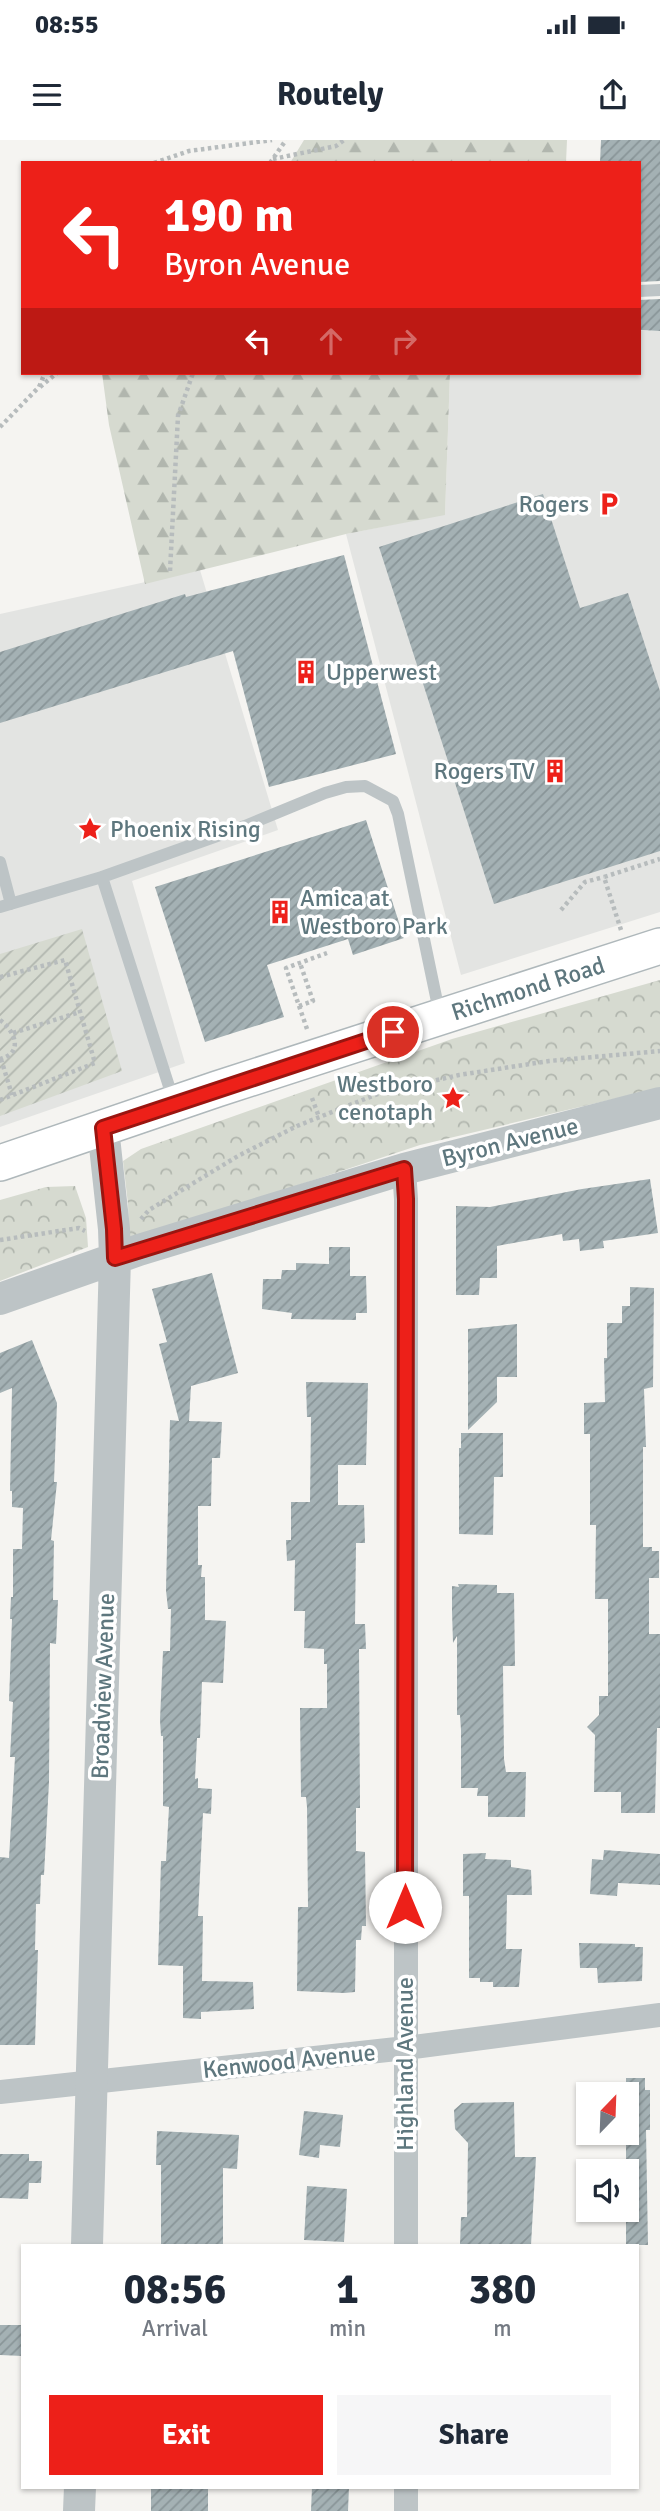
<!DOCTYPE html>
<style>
:root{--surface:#fff;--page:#f6f6f7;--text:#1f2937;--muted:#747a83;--accent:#ed2019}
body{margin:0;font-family:Signika,sans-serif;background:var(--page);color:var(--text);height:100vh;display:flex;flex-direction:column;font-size:26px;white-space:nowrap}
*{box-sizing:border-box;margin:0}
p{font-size:23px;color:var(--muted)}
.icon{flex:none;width:38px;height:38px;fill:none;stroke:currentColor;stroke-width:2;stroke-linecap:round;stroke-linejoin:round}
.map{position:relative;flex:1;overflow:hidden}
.side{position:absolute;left:21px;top:2104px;width:618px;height:245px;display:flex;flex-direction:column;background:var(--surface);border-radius:0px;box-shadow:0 2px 5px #0004}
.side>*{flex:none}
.top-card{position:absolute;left:21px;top:21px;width:620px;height:214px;border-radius:0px;box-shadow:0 2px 5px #0004;background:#ed2019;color:#fff;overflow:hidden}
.needle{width:46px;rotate:23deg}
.buttons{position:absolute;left:576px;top:1942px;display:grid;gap:14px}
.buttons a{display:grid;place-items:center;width:63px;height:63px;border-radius:0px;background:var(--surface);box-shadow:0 2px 5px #0004;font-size:35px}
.pin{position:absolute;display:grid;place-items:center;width:60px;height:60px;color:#fff;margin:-30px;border:4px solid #fff;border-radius:50%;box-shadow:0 2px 7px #0007}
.me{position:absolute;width:77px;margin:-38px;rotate:0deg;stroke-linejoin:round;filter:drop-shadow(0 0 5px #0008)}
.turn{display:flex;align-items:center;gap:24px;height:147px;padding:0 28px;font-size:32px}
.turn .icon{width:91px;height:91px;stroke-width:2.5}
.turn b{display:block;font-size:49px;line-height:60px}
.lanes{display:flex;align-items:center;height:66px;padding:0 28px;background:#0003;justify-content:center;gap:35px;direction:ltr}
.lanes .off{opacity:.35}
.eta{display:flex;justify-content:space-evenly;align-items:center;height:119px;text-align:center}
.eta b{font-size:42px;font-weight:700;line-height:49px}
.action{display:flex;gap:14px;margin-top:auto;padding:14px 28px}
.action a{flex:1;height:80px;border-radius:0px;background:var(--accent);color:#fff;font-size:28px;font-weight:700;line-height:80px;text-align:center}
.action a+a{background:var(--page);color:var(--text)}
.status{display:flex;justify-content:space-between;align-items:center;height:49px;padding:0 35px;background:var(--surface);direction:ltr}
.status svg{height:19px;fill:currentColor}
header{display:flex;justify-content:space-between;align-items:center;height:91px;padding:0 28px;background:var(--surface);font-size:32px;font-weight:700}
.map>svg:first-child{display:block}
.built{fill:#e3e4e2}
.forest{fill:url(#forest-firs)}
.park{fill:url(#park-crowns)}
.garden{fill:url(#garden-furrows)}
.building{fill:url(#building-hatch)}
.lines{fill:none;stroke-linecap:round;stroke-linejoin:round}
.secondary-casing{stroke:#afb8bb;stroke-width:38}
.path{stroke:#b7bcbd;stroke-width:4.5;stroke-dasharray:3.5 3.5;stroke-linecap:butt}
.service{stroke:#bdc4c6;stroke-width:12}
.minor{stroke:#bdc4c6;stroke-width:24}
.tertiary{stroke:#bdc4c6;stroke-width:32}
.secondary{stroke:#fff;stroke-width:35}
.route-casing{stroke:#9a1510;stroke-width:18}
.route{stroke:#ed2019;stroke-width:12}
.labels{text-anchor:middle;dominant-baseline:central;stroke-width:7;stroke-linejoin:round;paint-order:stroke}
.poi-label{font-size:24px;fill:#5e777e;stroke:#fff;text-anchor:end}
.street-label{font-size:24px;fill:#5e777e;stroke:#fff}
</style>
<div class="status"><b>08:55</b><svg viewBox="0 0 49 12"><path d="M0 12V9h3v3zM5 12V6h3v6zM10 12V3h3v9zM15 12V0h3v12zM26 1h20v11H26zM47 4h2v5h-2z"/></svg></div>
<header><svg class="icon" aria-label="menu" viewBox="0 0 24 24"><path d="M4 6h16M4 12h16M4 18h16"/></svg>Routely<svg class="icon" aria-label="share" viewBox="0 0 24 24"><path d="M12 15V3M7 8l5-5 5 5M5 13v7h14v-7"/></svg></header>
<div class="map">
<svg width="660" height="2371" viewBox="0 0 660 2371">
<defs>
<pattern id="forest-firs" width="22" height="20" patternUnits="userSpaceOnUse" patternTransform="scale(1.75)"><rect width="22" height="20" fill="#d6dad0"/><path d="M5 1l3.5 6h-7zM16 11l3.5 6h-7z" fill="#b1b6ae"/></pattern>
<pattern id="park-crowns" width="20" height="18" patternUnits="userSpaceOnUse" patternTransform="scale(1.75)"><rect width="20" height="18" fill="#d6dad0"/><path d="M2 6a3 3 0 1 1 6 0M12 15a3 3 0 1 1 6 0" fill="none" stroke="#b1b6ae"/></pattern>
<pattern id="garden-furrows" width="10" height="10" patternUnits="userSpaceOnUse" patternTransform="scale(1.75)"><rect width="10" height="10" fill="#d6dad0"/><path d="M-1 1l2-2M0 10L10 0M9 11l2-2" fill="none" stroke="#b1b6ae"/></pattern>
<pattern id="building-hatch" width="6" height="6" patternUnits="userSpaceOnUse" patternTransform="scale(1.75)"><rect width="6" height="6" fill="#a4b1b4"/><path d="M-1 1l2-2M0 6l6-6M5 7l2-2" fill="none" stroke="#899598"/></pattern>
</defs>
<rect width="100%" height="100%" fill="#f5f4f1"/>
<!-- built -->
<path class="built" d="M 639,191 L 660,191 L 660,772 L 461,835 L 346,394 L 445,374 L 450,233 L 639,233 Z
M 200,430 L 278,690 L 132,741 L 185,923 L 0,987 L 0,474 Z"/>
<!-- forest -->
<path class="forest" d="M 304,0 L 567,0 L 566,23 L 290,23 Z
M 102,233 L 450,233 L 445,375 L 346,394 L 145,444 L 109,285 Z"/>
<!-- park -->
<path class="park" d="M 660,840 L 660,948 L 420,1005 L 129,1101 L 128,1064 L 123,1021 L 141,1009 L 452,899 Z
M 75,1046 L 86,1078 L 88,1107 L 0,1141 L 0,1060 L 46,1047 Z"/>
<!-- garden -->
<path class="garden" d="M 82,789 L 122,931 L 0,976 L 0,814 Z"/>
<!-- building -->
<path class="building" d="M 601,0 L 660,0 L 660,141 L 639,142 L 639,23 L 600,23 Z
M 660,159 L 660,191 L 639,190 L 639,160 Z
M 543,354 L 580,468 L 628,453 L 660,551 L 660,711 L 494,764 L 379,407 Z
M 344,415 L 396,614 L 269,647 L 233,511 L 0,583 L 0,512 L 185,454 L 186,457 Z
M 366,680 L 404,798 L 353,815 L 348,799 L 267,825 L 284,877 L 205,902 L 155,747 Z
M 650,1039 L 658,1093 L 603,1101 L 604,1108 L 580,1111 L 579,1099 L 563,1101 L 562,1094 L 497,1106 L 497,1138 L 480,1138 L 479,1155 L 456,1155 L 456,1066 L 490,1067 L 582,1049 Z
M 329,1107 L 350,1107 L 350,1136 L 366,1136 L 367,1173 L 356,1173 L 356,1180 L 291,1179 L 292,1173 L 262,1169 L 263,1139 L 281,1139 L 282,1130 L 296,1130 L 296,1123 L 329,1124 Z
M 212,1133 L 238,1233 L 191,1246 L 189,1281 L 222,1282 L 220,1318 L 212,1318 L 211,1366 L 198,1366 L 198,1425 L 202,1425 L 201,1437 L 205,1437 L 205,1480 L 226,1481 L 223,1543 L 202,1542 L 200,1598 L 197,1598 L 195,1639 L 198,1638 L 198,1648 L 212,1649 L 211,1674 L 203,1673 L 198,1776 L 203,1776 L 202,1841 L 253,1842 L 254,1869 L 201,1872 L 201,1879 L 183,1878 L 183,1826 L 158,1825 L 161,1721 L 166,1721 L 169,1667 L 163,1666 L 163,1596 L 161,1596 L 160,1580 L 163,1511 L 170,1511 L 171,1469 L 168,1469 L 166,1450 L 170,1280 L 179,1281 L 159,1204 L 167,1202 L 152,1149 Z
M 630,1147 L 654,1148 L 653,1247 L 644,1249 L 646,1307 L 643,1307 L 643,1407 L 652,1407 L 652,1411 L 659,1411 L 659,1438 L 649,1438 L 649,1494 L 660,1494 L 660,1588 L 657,1588 L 655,1673 L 621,1673 L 621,1652 L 594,1652 L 595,1595 L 587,1587 L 599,1575 L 599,1556 L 608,1556 L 608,1459 L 595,1459 L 596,1385 L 590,1385 L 590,1294 L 584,1294 L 584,1263 L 605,1262 L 604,1218 L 607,1218 L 607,1183 L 622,1183 L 622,1166 L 630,1166 Z
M 517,1184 L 517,1237 L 497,1237 L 497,1262 L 468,1290 L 468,1189 Z
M 32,1200 L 57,1263 L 54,1342 L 57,1342 L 51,1400 L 54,1401 L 53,1460 L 58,1460 L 56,1504 L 50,1503 L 49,1642 L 44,1735 L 41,1735 L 40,1764 L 36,1764 L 35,1810 L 38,1810 L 35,1905 L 0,1905 L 0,1717 L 9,1718 L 15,1617 L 10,1617 L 13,1562 L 9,1561 L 12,1479 L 10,1479 L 11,1457 L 13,1457 L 13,1409 L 22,1409 L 23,1368 L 12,1367 L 12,1351 L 10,1351 L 12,1248 L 0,1253 L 0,1213 Z
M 306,1242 L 368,1243 L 366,1325 L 338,1325 L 338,1365 L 364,1365 L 365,1403 L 356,1403 L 355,1484 L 365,1484 L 366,1509 L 359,1509 L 360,1668 L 356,1668 L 356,1711 L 365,1712 L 366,1786 L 362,1786 L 361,1800 L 356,1800 L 355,1852 L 344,1853 L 297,1851 L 298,1767 L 308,1767 L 307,1667 L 306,1657 L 301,1657 L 300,1568 L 327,1568 L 327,1524 L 324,1524 L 324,1509 L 304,1508 L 305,1471 L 294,1471 L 295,1420 L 287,1421 L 286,1400 L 291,1400 L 291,1362 L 310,1362 L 311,1277 L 307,1277 Z
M 461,1293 L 503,1293 L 503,1337 L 494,1337 L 493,1395 L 459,1394 L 459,1308 L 461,1308 Z
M 458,1444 L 497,1445 L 497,1453 L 514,1453 L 515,1526 L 503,1526 L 504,1619 L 506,1632 L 526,1632 L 525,1677 L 488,1677 L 488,1656 L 477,1656 L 478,1648 L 461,1648 L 461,1590 L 460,1575 L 457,1575 L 457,1496 L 453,1503 L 452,1471 L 452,1446 L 459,1447 Z
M 604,1710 L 660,1714 L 660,1745 L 618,1743 L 617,1756 L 590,1754 L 592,1719 L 603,1720 Z
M 486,1713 L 485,1719 L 511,1720 L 511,1727 L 531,1730 L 532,1755 L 507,1755 L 506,1809 L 522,1809 L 519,1847 L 493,1847 L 493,1842 L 480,1842 L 480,1838 L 469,1838 L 469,1756 L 463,1756 L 463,1714 Z
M 579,1803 L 635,1804 L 635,1807 L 643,1807 L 642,1841 L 598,1843 L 597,1828 L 580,1828 Z
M 626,1938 L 645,1938 L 645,1950 L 650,1950 L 650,1990 L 646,1990 L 648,2105 L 626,2105 Z
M 514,1962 L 515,2017 L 536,2017 L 531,2105 L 460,2105 L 461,2077 L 467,2077 L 468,2003 L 455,1989 L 454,1970 L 462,1963 Z
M 304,1971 L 343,1975 L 340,2007 L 320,2005 L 319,2018 L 299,2015 Z
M 157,1991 L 239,1995 L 237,2029 L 223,2028 L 223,2104 L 161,2104 L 161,2025 L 156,2025 Z
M 0,2014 L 29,2014 L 29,2021 L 42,2021 L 41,2043 L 29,2043 L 28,2059 L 0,2058 Z
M 307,2046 L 347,2049 L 344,2102 L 304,2100 Z
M 0,2185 L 23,2185 L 23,2216 L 0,2215 Z
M 151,2347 L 208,2347 L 208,2371 L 151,2371 Z
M 312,2347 L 349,2347 L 348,2371 L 311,2371 Z"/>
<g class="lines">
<!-- secondary casing -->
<g class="secondary-casing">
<g id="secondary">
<path id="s1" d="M 0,1023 L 217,949 L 660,806"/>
</g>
</g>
<!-- path -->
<path class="path" d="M 273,19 L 336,6 L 344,0
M 154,23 L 189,11 L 272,0
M 270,23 L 286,0
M 40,247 L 57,233
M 0,287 L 39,247 L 45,233
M 170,431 L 178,276 L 193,233
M 561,770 L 585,742 L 604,737
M 621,790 L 604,737 L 660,719
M 0,837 L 65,820 L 95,923 L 0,960
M 299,866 L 313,861 L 300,823
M 0,880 C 15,891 24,913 0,919
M 307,889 L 286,828 L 327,813
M 13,893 L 80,872
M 1,919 L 12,955
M 312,958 L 319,977
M 141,1079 L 149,1070 L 238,1016 L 297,986 L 380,953 L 459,935 L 549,921 L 660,911
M 0,1100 L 79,1088 L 85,1091"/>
<!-- service -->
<path class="service" d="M 639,151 L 660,150
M 0,722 L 11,764
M 102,737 L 245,686 L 325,653 L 346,647 L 365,646 L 393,661 L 398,674 L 440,876
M 0,767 L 102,737 L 174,962"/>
<!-- minor -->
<path class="minor" d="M 404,1029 L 406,1059 L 406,2105
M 0,1952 L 406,1908 L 660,1875
M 406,2347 L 406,2371"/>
<!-- tertiary -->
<path class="tertiary" d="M 0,1159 L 139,1110 L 404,1029 L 660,963
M 87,2105 L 115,1118 L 114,1089 L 103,988
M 79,2371 L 80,2347"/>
<!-- secondary -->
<use href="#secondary" class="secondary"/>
</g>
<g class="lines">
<!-- route casing -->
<g class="route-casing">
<path id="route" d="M 393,892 L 103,988 L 114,1089 L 115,1118 L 404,1029 L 406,1059 L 405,1767"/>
</g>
<!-- route -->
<use href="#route" class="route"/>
</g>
<!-- icons -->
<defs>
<g id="parking-bare" transform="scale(1.89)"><path d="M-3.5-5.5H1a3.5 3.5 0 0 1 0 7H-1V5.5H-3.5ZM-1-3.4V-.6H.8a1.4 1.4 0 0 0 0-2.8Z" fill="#ed2019" stroke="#fff" stroke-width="2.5" paint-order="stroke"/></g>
<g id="building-bare" transform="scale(1.89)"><path d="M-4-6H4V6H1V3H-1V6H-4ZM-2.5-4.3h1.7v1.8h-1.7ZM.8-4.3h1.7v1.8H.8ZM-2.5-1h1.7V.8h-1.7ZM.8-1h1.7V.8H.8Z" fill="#ed2019" stroke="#fff" stroke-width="2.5" paint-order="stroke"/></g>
<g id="sight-bare" transform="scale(1.89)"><path d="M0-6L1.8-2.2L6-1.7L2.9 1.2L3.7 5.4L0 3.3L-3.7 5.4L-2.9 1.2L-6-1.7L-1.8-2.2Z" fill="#ed2019" stroke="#fff" stroke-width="2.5" paint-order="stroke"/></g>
</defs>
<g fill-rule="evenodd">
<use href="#parking-bare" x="609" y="364"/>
<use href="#building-bare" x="306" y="532"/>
<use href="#building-bare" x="555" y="631"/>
<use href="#sight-bare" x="90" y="689"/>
<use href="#building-bare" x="280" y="772"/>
<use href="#sight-bare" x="453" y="958"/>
</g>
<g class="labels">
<!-- poi labels -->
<g class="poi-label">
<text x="589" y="364">Rogers</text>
<text x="326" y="532" text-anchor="start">Upperwest</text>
<text x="535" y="631">Rogers TV</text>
<text x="110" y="689" text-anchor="start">Phoenix Rising</text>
<text x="300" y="758" text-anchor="start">Amica at<tspan x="300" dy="28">Westboro Park</tspan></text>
<text x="433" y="944">Westboro<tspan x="433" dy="28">cenotaph</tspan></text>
</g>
<!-- street labels -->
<g class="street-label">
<text stroke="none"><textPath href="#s1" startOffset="556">Richmond Road</textPath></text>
<text transform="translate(510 1002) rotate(-14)">Byron Avenue</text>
<text transform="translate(103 1546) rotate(-88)">Broadview Avenue</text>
<text transform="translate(289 1921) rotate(-6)">Kenwood Avenue</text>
<text transform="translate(405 1924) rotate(-90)">Highland Avenue</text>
</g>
</g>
</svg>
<div class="buttons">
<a><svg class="needle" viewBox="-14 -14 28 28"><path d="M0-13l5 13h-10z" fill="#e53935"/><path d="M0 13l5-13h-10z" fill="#747a83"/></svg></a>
<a><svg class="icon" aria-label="sound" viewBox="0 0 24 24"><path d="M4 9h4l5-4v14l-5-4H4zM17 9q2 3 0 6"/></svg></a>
</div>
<div class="pin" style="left:393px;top:892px;background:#d93025"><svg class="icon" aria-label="arrive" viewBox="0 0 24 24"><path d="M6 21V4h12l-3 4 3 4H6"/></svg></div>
<svg class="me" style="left:405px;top:1767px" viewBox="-20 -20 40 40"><circle r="19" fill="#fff"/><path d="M0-13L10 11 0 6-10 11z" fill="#ed2019"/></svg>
<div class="top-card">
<div class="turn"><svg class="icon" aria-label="left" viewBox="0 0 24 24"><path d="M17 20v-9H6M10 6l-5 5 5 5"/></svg><div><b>190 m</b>Byron Avenue</div></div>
<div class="lanes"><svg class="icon" aria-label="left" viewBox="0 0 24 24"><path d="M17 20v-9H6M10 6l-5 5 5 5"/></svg><svg class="icon off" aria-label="ahead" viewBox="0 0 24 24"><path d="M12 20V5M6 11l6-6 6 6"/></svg><svg class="icon off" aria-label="right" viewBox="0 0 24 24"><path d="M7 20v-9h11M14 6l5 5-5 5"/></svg></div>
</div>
<section class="side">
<div class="eta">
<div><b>08:56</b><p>Arrival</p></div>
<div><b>1</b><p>min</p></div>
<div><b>380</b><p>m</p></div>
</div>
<div class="action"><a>Exit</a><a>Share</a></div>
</section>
</div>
